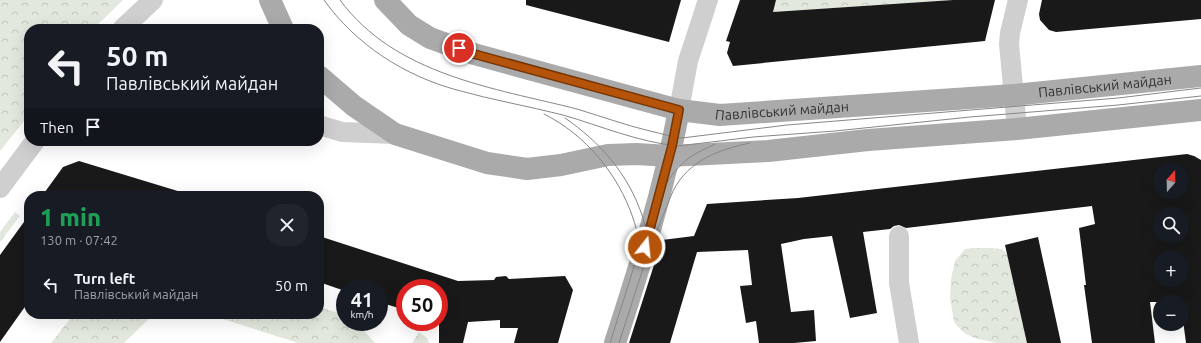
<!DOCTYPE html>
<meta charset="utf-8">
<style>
:root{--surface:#171b24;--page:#20242c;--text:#f1f3f6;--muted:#9ea1a6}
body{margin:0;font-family:Ubuntu,sans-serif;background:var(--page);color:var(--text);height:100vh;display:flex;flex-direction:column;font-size:15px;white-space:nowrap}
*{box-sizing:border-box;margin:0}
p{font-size:13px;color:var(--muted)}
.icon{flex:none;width:22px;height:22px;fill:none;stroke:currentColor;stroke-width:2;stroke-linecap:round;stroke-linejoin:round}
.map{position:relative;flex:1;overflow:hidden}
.sheet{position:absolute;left:24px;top:191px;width:300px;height:128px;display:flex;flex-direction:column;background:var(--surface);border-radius:16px;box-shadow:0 4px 16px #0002}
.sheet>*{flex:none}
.banner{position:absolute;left:24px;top:24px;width:300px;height:122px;border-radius:16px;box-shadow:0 4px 16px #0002;background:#171b24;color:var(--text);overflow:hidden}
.needle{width:26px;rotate:20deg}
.fabs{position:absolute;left:1153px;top:163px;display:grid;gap:8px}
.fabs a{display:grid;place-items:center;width:36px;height:36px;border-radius:50%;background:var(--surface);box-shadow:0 4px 16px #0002;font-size:20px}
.speed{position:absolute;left:336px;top:279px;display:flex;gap:8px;font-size:20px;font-weight:700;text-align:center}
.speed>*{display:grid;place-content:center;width:52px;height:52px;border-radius:50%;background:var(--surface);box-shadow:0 4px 16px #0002;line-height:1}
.speed small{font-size:10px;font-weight:400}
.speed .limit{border:6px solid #d22;background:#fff;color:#111}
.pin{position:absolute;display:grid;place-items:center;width:34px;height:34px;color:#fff;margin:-17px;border:2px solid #fff;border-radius:50%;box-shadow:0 1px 4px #0007}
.me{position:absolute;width:44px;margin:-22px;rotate:16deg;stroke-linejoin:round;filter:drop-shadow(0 0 3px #0008)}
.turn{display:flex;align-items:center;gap:14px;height:84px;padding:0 16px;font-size:18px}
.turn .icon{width:52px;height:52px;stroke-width:2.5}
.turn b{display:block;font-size:28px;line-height:34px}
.then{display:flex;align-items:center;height:38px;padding:0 16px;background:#0003;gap:8px;font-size:15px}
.round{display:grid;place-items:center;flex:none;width:42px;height:42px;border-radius:16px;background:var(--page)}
.head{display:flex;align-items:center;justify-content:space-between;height:68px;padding:0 16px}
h1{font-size:24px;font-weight:800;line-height:30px;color:#1e9e55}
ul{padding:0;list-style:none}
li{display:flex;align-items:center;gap:12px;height:52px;padding:0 16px}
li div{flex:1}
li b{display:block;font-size:15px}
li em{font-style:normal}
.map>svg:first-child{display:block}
.forest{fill:url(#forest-crowns)}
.building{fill:#191919;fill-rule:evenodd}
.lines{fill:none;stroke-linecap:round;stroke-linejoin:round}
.minor{stroke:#cfcfcf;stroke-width:20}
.major{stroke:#aaa;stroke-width:22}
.tram{stroke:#878787;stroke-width:1}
.route-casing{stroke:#753606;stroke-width:10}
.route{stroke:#b45309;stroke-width:7}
.labels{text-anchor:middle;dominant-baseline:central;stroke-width:4;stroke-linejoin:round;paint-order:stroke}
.street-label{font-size:14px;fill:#323232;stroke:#fff}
</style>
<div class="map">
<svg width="1201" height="343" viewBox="0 0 1201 343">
<defs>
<pattern id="forest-crowns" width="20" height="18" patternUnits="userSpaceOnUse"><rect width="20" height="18" fill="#e2e8dd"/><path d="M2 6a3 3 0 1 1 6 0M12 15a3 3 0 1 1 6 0" fill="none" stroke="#c2c7be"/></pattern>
</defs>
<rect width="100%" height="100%" fill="#fff"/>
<!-- forest -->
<path class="forest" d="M 0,0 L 123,0 L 93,29 L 29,29 L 29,115 L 0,151 Z
M 776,0 L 953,0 L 773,12 Z
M 15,212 L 20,216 L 0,242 L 0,232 Z
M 975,248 L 990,248 L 1002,249 L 1012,259 L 1041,343 L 996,343 L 975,338 L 966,334 L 961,330 L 954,322 L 950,297 L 951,279 L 955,261 L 965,249 Z
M 319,307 L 345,315 L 345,322 L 359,322 L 365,332 L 375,343 L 298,343 L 207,314 L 319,314 Z
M 74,314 L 154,314 L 124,343 L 51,343 Z
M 419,332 L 427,338 L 429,343 L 412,343 Z"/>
<!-- building -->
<path class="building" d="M 526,0 L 681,0 L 669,42 L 526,5 Z
M 740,0 L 776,0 L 773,12 L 953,0 L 995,0 L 985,41 L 733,66 L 727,53 L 730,42 L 726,41 Z
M 1042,0 L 1201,0 L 1201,19 L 1056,32 L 1049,30 L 1040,20 L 1039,14 Z
M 1187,154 L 1194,156 L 1201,160 L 1201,343 L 1186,343 L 1182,313 L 1182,302 L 1150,302 L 1155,343 L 1092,343 L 1084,285 L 1086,285 L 1079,228 L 1095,224 L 1092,206 L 906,228 L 899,225 L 894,226 L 890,229 L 863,232 L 877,313 L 850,318 L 832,236 L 804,239 L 781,244 L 791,312 L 814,310 L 816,341 L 794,343 L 759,343 L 756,321 L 746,323 L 740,286 L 752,285 L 748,250 L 697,252 L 670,343 L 629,343 L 662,240 L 694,236 L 707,204 L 798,198 ZM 1160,170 L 1182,170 L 1182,192 L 1160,192 ZM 1160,214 L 1182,214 L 1182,236 L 1160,236 ZM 1160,258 L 1182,258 L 1182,280 L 1160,280 Z
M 79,161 L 181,192 L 180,196 L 42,196 L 63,167 Z
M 29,215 L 29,301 L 0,342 L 0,255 Z
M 319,236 L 458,281 L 494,280 L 496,277 L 506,276 L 509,279 L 565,276 L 573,290 L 558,343 L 514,343 L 518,328 L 500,328 L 500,320 L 468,322 L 463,343 L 439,343 L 439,288 L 405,288 L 405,310 L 379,302 L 379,288 L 345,288 L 345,291 L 319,282 Z
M 1038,237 L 1061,343 L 1027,343 L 1005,245 Z"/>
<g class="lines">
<!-- minor -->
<path class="minor" d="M 122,29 L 153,0
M 679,110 L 688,61 L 708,0
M 319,125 L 342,132 L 395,134
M 1017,129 L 1009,44 L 1010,33 L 1018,0
M 0,188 L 35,141
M 899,236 L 899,283 L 909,343"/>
<!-- major -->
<g class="major">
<path d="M 270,0 L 283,29"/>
<path id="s1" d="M 385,0 L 409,25 L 430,38 L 474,54 L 679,110 L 720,115 L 1014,95 L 1201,76"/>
<path d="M 319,76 L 354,106 L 395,134 L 487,163 L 527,169 L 561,165 L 608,155 L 637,154 L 669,156 L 768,151 L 868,140 L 1017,129 L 1201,110"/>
<path d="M 615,343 C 640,266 664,189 679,110"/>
</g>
<!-- tram -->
<path class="tram" d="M 324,0 C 356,45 405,76 457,90 C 492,100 528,106 563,115 C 601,126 638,142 678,146 L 753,137 L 835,131 L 970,117 L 1118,105 L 1201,96
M 340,0 C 395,75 494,88 577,109 C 591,113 604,118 618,122 C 636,128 655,132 674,137 L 682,138 L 787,125 L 1118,98 L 1201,88
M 544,114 C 586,135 618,174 633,218 C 637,230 640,242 638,254 L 610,343
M 565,118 C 600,142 628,174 642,215 C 645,225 649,237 648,248
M 647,234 C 655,210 662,182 681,165 C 690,155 703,150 715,144
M 619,343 L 649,250 L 673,191 C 689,160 718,150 750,143"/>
</g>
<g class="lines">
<!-- route casing -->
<g class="route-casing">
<path id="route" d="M 459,48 L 474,54 L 679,110 L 672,146 L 645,247"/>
</g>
<!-- route -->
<use href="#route" class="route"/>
</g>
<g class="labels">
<!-- street labels -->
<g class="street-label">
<text stroke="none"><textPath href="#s1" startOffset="746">Павлівський майдан</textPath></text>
<text stroke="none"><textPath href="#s1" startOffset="422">Павлівський майдан</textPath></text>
</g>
</g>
</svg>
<div class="fabs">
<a><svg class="needle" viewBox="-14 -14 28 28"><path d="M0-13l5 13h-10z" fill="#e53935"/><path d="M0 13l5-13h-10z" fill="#9ea1a6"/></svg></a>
<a><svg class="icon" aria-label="search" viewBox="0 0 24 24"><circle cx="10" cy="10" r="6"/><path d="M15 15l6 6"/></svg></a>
<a>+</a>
<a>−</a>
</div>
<div class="speed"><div>41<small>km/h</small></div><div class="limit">50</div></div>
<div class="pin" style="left:459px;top:48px;background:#d93025"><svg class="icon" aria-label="arrive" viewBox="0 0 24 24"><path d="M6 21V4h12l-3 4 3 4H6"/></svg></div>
<svg class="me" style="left:645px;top:247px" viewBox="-20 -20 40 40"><circle r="17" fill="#b45309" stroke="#fff" stroke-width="3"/><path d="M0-11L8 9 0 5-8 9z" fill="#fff"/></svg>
<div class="banner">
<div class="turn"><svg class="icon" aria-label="left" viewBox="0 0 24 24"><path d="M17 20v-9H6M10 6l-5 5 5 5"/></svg><div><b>50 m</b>Павлівський майдан</div></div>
<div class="then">Then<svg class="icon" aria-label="arrive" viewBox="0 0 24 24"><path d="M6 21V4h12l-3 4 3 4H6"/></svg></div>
</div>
<section class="sheet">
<div class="head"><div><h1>1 min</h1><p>130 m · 07:42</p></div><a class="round"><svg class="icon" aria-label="close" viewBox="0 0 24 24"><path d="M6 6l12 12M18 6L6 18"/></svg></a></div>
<ul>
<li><svg class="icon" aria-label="left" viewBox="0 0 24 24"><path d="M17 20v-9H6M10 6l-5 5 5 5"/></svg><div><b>Turn left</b><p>Павлівський майдан</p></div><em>50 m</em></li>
</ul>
</section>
</div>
